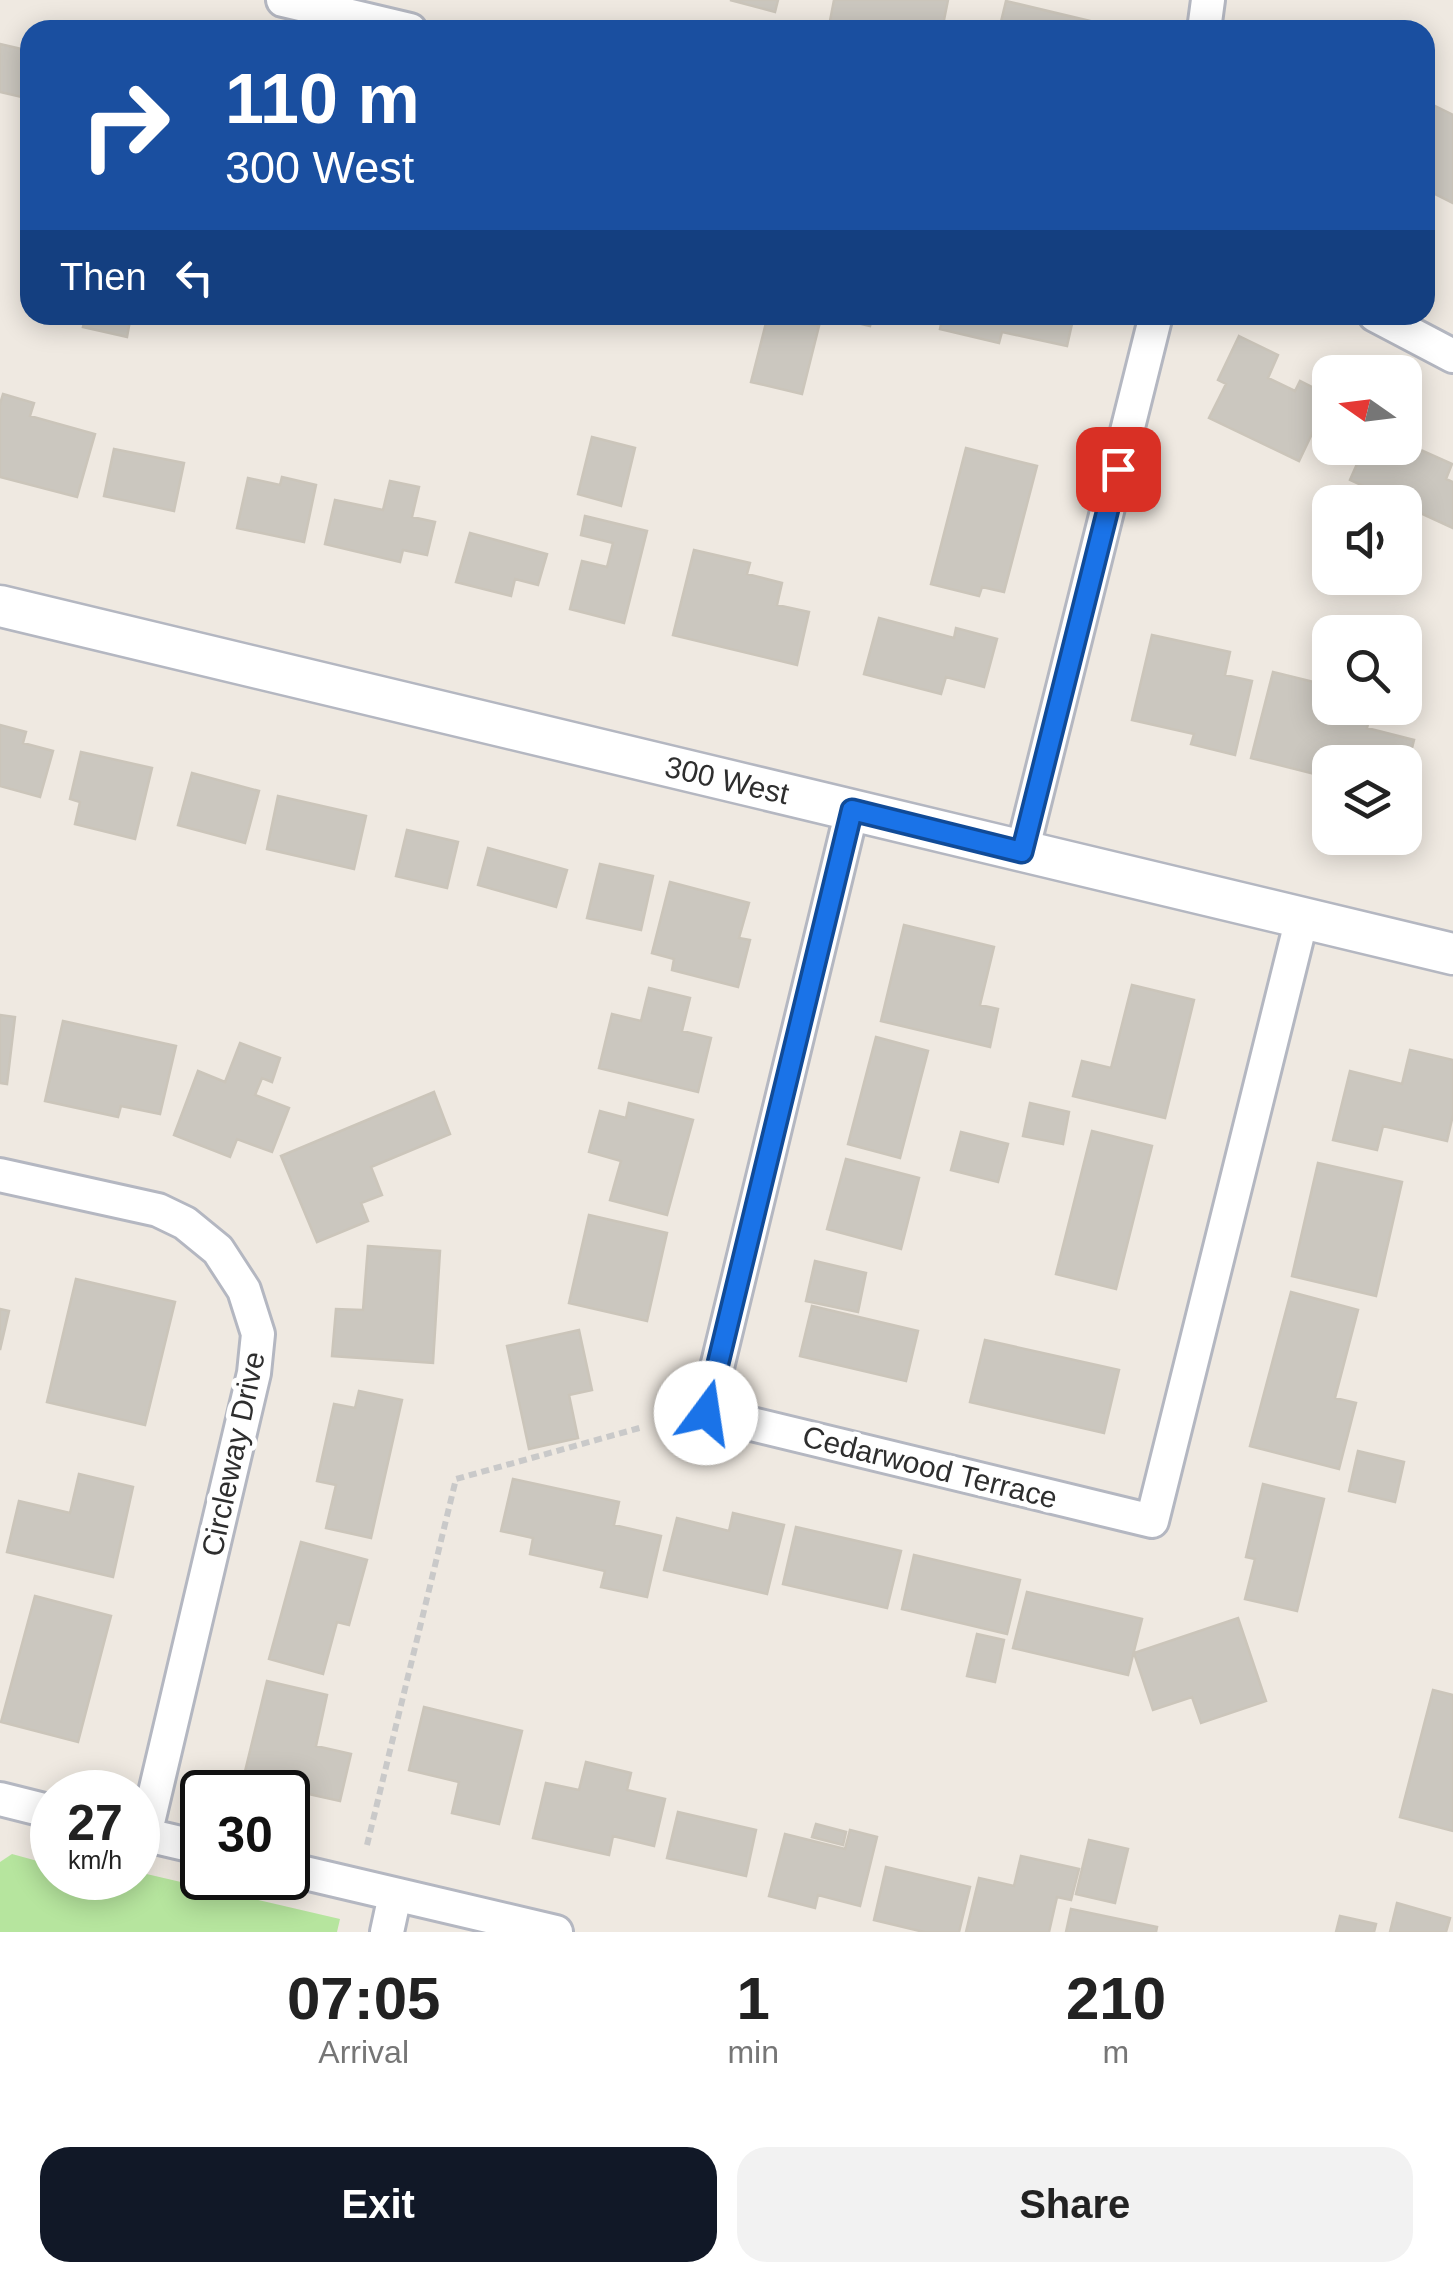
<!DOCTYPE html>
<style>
:root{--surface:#fff;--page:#f2f2f2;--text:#222;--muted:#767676;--accent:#111827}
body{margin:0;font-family:Arial,sans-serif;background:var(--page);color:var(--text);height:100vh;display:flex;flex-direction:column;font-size:38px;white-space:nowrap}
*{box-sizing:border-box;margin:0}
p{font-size:32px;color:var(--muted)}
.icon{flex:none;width:55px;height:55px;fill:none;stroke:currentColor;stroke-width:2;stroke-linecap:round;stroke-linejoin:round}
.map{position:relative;height:1932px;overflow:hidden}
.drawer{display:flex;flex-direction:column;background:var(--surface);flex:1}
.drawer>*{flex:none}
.hud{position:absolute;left:20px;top:20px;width:1415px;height:305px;border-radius:30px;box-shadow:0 5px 25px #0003;background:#1a4fa0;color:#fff;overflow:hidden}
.needle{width:65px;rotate:284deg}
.buttons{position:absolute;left:1312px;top:355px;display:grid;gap:20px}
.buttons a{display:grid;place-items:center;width:110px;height:110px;border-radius:20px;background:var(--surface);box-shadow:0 5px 25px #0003;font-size:50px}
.speed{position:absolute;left:30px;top:1770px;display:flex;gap:20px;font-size:50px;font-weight:700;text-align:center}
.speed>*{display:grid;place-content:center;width:130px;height:130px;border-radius:50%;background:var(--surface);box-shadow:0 5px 25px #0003;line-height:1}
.speed small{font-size:25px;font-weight:400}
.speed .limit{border:5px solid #111;border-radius:15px;background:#fff;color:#111}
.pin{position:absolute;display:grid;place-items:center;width:85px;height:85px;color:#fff;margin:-42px;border-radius:20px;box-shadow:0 5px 15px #0006}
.me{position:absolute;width:110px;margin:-55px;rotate:14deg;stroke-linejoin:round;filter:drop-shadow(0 0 8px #0008)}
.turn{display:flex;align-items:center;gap:35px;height:210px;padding:0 40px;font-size:45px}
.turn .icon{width:130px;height:130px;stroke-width:2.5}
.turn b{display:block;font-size:70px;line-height:85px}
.then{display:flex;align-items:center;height:95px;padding:0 40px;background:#0003;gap:20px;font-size:38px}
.eta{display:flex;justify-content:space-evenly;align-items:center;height:170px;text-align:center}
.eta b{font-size:60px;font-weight:700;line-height:70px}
.action{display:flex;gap:20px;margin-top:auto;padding:20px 40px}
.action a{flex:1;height:115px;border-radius:30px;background:var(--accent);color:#fff;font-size:40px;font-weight:700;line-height:115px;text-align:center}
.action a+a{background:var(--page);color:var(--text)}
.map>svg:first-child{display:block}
.green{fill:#b6e59e}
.building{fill:#cbc7bf;stroke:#cbc5ba;stroke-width:2.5}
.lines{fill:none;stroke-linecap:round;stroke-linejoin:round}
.minor-casing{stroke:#b4b7c1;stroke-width:38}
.tertiary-casing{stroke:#b4b7c1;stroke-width:45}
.path{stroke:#c9c9c9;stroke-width:6;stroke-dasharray:8 5;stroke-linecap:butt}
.minor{stroke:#fff;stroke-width:32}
.tertiary{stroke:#fff;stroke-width:40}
.route-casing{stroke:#114b97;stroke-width:25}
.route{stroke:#1a73e8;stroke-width:18}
.labels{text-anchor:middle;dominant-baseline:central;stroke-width:10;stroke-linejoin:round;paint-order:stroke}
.street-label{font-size:30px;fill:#2e2e2e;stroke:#fff}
</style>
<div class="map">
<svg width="1453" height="1932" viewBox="0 0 1453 1932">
<rect width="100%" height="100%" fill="#efe9e1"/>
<!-- green -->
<path class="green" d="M 12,1854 L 52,1865 L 52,1878 L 138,1878 L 138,1872 L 340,1919 L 337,1932 L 0,1932 L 0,1862 Z"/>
<!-- building -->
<path class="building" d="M 730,0 L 778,0 L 775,12 Z
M 834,0 L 948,0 L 942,30 L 845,30 L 829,26 Z
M 1006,1 L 1128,30 L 999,30 Z
M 0,44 L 30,51 L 30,99 L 0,92 Z
M 1425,101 L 1453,115 L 1453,203 L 1425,189 Z
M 86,315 L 131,315 L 127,337 L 83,327 Z
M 768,315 L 819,326 L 802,394 L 751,382 Z
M 823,315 L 873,315 L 870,326 Z
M 943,315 L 1074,315 L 1067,346 L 1002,332 L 999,343 L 940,329 Z
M 1239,336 L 1278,355 L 1268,378 L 1295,391 L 1300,381 L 1330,396 L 1299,461 L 1209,418 L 1226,384 L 1218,380 Z
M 3,394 L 34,403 L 30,416 L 95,434 L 77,497 L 0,477 L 0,404 Z
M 592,437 L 635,448 L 621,506 L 578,494 Z
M 1405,443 L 1452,464 L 1446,479 L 1453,482 L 1453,528 L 1405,506 L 1405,502 L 1398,502 L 1350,480 L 1364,448 L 1405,448 Z
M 966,448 L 1037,466 L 1004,592 L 982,587 L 979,596 L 931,584 Z
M 114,449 L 184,463 L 174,511 L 104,496 Z
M 282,477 L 316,485 L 304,542 L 237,528 L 248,478 L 280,485 Z
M 390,481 L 419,487 L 412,517 L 435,522 L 427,555 L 403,550 L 400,562 L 325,544 L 335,500 L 383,510 Z
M 585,516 L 647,531 L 624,623 L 570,609 L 582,561 L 607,567 L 613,543 L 581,535 Z
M 470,533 L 547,554 L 538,585 L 515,579 L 511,596 L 456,582 Z
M 694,550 L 750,563 L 747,574 L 782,583 L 777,605 L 809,612 L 797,665 L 673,635 Z
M 879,618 L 954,638 L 956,628 L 997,639 L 984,687 L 946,677 L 941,694 L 864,674 Z
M 1152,635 L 1230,652 L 1225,675 L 1252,681 L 1235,755 L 1191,744 L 1194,734 L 1132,720 Z
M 1273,672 L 1330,686 L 1330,708 L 1372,708 L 1367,728 L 1414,740 L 1405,776 L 1405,762 L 1330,762 L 1330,778 L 1251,758 Z
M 0,725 L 26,732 L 23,743 L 53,751 L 40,797 L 0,786 Z
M 81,752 L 152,768 L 135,839 L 75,824 L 80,802 L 70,799 Z
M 192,773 L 259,791 L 245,843 L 178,825 Z
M 278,796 L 366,816 L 354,869 L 267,849 Z
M 407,830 L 458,842 L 447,888 L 396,876 Z
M 488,848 L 567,870 L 556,907 L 478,885 Z
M 600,864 L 653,876 L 641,930 L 587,918 Z
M 670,882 L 749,903 L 739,938 L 750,940 L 738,987 L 672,970 L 674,959 L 652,953 Z
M 904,925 L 994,947 L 980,1005 L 998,1009 L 990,1047 L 881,1021 Z
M 1132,985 L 1194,1000 L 1165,1118 L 1073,1096 L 1082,1061 L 1111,1068 Z
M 649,988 L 690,998 L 682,1031 L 711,1038 L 698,1092 L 599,1068 L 612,1014 L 641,1021 Z
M 0,1015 L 15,1017 L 7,1084 L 0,1083 Z
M 63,1021 L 176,1046 L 160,1114 L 121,1106 L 118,1117 L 45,1101 Z
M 876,1037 L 928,1051 L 900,1158 L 848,1144 Z
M 240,1043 L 280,1058 L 272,1082 L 262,1078 L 255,1095 L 289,1108 L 272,1152 L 237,1139 L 230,1157 L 174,1135 L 198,1071 L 225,1082 Z
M 1410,1050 L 1453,1060 L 1453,1115 L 1447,1141 L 1383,1126 L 1377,1150 L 1333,1140 L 1350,1071 L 1402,1084 Z
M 434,1092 L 450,1134 L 371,1167 L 382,1195 L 361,1203 L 368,1221 L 317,1242 L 281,1156 Z
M 629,1103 L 693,1120 L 667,1215 L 610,1200 L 621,1161 L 589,1152 L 600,1111 L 626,1118 Z
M 1030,1103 L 1069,1112 L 1063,1144 L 1023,1136 Z
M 1092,1131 L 1152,1146 L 1116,1289 L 1056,1274 Z
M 961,1132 L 1008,1144 L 998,1182 L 951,1170 Z
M 846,1159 L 919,1178 L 901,1249 L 827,1229 Z
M 1318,1163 L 1402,1182 L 1376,1296 L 1292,1276 Z
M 589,1215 L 667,1233 L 647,1321 L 569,1303 Z
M 368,1246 L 440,1251 L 433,1363 L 332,1356 L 336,1309 L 363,1310 Z
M 815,1261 L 866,1273 L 858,1312 L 806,1301 Z
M 76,1279 L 175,1302 L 145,1425 L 47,1402 Z
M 1291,1292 L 1358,1310 L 1335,1398 L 1356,1403 L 1339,1469 L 1250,1446 Z
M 812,1306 L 918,1331 L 906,1381 L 800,1356 Z
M 0,1309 L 9,1311 L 0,1350 Z
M 579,1330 L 592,1390 L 569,1395 L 578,1438 L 529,1449 L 507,1346 Z
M 985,1340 L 1119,1370 L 1104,1433 L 970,1402 Z
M 359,1391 L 402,1400 L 371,1538 L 326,1528 L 336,1485 L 317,1481 L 334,1404 L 355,1408 Z
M 1358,1451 L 1404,1462 L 1395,1502 L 1349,1491 Z
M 79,1474 L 133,1487 L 113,1577 L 7,1552 L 19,1501 L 70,1513 Z
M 513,1479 L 619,1502 L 614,1525 L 661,1536 L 647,1597 L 601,1587 L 605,1571 L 530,1554 L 533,1538 L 501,1531 Z
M 1263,1484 L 1324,1499 L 1297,1611 L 1245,1599 L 1255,1559 L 1246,1557 Z
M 733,1513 L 784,1525 L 767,1594 L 664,1570 L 677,1518 L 729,1531 Z
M 796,1527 L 901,1551 L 887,1608 L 783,1584 Z
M 301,1542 L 367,1560 L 349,1625 L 337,1622 L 323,1674 L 269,1659 Z
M 914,1555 L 1020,1580 L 1007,1634 L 902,1609 Z
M 1027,1592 L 1142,1619 L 1128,1675 L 1013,1648 Z
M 35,1596 L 111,1616 L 78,1742 L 1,1722 Z
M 1238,1618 L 1266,1701 L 1201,1723 L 1192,1697 L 1153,1710 L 1134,1653 Z
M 977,1634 L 1004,1640 L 995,1682 L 967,1676 Z
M 267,1681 L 327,1695 L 316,1746 L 351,1754 L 340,1801 L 295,1791 L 291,1808 L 288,1807 L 288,1792 L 240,1792 Z
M 1433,1690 L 1453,1695 L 1453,1831 L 1400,1817 Z
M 424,1707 L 522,1731 L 499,1824 L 452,1813 L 459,1782 L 409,1770 Z
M 586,1762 L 631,1773 L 627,1790 L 665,1799 L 654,1846 L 613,1836 L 609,1855 L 533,1838 L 546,1783 L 579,1790 Z
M 678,1812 L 756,1830 L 746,1876 L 667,1858 Z
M 816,1824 L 846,1832 L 843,1845 L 812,1837 Z
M 850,1830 L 877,1837 L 860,1906 L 818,1895 L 815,1908 L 769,1896 L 785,1834 L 845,1849 Z
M 1089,1840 L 1128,1849 L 1115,1903 L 1076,1894 Z
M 1021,1856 L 1079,1869 L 1071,1900 L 1057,1897 L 1049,1932 L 966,1932 L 979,1878 L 1014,1886 Z
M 886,1867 L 970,1887 L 959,1932 L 924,1932 L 874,1920 Z
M 1397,1903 L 1450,1918 L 1446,1932 L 1390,1932 Z
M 1071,1909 L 1157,1927 L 1156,1932 L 1066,1932 Z
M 1340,1916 L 1376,1924 L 1374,1932 L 1336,1932 Z"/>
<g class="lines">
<!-- minor casing -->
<g class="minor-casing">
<path id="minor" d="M 283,0 L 410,30
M 1204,30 L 1208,0
M 1375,315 L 1453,356
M 852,810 L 706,1413 L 1152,1521 L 1302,918
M 1022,852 L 1156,315
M 0,1175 L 158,1210 L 185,1223 L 218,1250 L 244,1290 L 258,1334 L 254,1373 L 145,1835
M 0,1799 L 52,1812
M 138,1833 L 202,1848
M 288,1869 L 556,1932
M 387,1932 L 395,1895"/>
</g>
<!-- tertiary casing -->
<g class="tertiary-casing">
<path id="tertiary" d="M 0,606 L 1453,954"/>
</g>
<!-- path -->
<path class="path" d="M 367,1845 L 456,1479 L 643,1427"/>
<!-- minor -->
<use href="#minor" class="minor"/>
<!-- tertiary -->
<use href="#tertiary" class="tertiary"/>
</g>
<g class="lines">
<!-- route casing -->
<g class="route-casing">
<path id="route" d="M 706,1413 L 852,810 L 1022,852 L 1118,469"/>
</g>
<!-- route -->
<use href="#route" class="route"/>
</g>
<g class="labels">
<!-- street labels -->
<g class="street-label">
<text transform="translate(727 780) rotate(13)">300 West</text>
<text transform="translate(233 1454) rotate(-78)">Circleway Drive</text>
<text transform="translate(930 1467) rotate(14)">Cedarwood Terrace</text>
</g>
</g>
</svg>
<div class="buttons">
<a><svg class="needle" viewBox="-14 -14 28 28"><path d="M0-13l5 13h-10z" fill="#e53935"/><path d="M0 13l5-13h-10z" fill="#767676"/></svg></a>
<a><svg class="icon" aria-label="sound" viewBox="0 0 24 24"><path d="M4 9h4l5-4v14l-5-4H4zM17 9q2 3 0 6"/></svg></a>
<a><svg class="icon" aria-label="search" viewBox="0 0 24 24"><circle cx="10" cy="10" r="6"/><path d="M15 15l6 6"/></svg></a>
<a><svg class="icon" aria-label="layers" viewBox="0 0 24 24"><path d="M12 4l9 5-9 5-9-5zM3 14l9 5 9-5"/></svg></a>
</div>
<div class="speed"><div>27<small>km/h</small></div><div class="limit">30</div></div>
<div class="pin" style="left:1118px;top:469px;background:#d93025"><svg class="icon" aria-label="arrive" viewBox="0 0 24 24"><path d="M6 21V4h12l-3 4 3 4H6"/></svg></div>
<svg class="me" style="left:706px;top:1413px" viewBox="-20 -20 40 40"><circle r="19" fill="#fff"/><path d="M0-13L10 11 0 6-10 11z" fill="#1a73e8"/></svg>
<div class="hud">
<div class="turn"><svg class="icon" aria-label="right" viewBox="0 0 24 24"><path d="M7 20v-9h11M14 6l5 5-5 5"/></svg><div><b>110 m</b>300 West</div></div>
<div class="then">Then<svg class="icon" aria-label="left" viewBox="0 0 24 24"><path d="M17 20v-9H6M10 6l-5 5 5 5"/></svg></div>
</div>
</div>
<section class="drawer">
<div class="eta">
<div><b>07:05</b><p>Arrival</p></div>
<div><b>1</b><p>min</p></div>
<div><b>210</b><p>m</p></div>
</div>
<div class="action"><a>Exit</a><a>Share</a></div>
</section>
